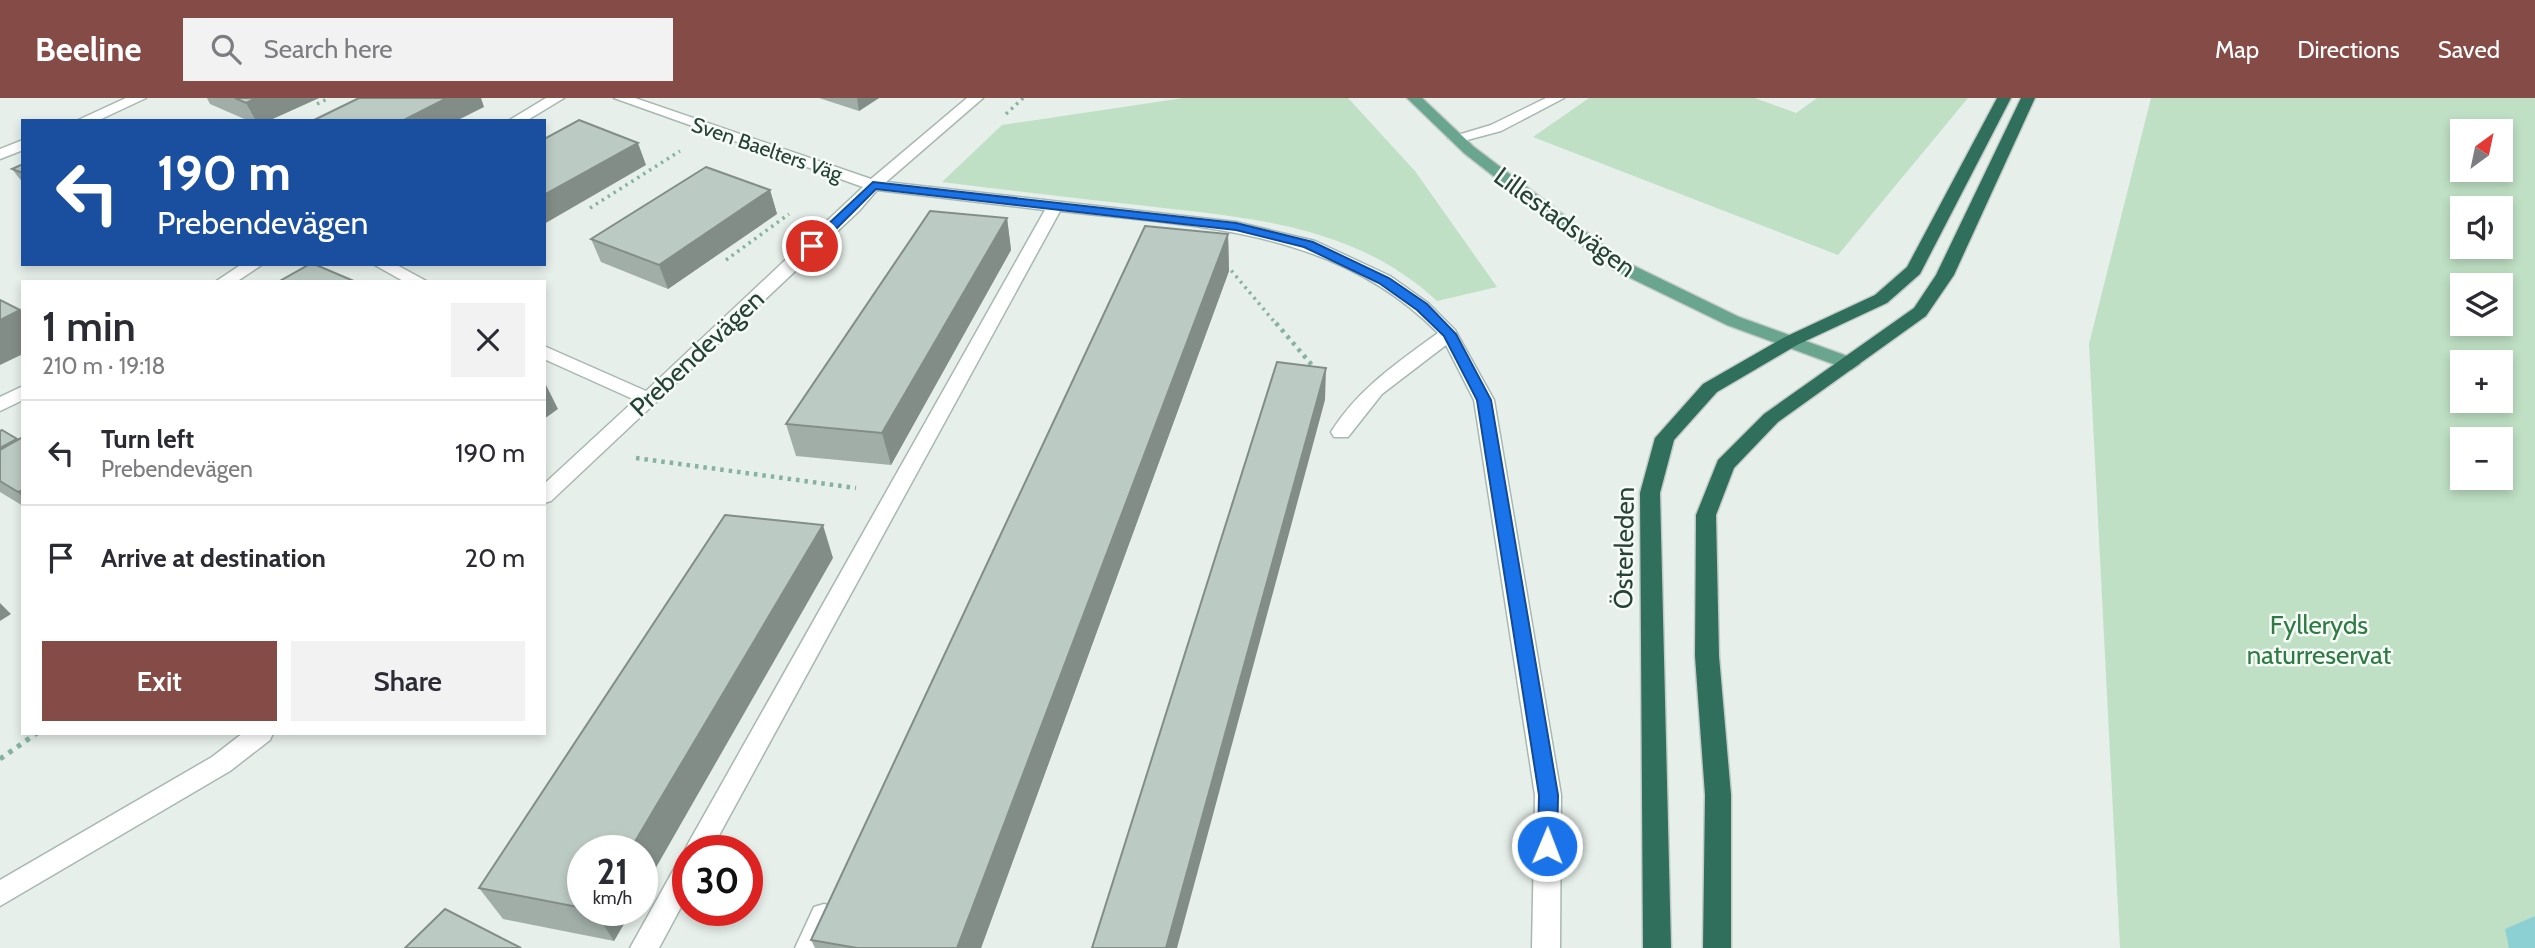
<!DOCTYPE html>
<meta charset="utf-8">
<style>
:root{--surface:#fff;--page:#f2f2f3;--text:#2b2b33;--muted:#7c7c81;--line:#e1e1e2;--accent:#854b46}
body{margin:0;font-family:Cabin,sans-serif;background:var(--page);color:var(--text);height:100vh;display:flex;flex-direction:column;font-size:26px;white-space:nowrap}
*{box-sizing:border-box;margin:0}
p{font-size:23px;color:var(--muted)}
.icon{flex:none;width:38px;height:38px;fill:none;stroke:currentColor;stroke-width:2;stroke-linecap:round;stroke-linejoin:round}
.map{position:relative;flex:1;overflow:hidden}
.details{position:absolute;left:21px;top:182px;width:525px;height:455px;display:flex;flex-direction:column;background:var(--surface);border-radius:0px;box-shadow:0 4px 10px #0003}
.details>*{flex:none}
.hud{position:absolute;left:21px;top:21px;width:525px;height:147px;border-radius:0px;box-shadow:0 4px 10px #0003;background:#1a4fa0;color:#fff;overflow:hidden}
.needle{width:46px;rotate:33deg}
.controls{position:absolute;left:2450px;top:21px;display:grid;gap:14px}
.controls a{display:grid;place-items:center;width:63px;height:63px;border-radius:0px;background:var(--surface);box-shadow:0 4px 10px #0003;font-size:35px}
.speed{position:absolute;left:567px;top:737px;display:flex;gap:14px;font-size:35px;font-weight:700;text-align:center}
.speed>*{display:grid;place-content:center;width:91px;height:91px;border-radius:50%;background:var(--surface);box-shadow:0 4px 10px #0003;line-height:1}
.speed small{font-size:18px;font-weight:400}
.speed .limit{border:10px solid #d22;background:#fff;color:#111}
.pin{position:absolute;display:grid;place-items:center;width:60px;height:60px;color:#fff;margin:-30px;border:4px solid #fff;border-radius:50%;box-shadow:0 2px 7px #0007}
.me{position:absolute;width:77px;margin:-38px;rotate:1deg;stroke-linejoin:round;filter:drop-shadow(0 0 5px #0008)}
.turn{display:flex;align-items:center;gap:24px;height:147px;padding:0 21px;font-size:32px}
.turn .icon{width:91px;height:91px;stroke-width:2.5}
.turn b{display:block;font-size:49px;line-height:60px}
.round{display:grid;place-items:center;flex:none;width:74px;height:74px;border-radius:0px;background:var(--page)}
.headline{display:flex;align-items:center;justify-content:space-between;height:119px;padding:0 21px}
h1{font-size:42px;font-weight:600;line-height:52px}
.cta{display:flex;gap:14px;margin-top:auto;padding:14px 21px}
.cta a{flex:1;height:80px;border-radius:0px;background:var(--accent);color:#fff;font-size:28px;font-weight:600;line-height:80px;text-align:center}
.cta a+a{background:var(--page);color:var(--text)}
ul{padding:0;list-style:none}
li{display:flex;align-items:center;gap:21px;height:105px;padding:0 21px;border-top:2px solid var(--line)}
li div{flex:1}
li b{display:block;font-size:26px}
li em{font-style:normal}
header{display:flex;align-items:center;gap:42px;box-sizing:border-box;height:98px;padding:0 35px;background:var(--accent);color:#fff}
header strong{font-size:33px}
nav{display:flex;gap:38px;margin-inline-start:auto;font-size:24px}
.search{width:490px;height:63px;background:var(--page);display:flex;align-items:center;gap:18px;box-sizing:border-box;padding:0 24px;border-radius:0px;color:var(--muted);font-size:26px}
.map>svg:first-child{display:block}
.green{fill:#bfe0c4;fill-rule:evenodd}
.water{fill:#8dd0d4}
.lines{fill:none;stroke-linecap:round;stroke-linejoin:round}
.minor-casing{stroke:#a8b8b0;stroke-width:3}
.major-casing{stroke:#c2cac7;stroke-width:3}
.highway-casing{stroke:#c2cac7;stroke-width:3}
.path-far2{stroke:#86b3a0;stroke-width:3.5;stroke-dasharray:2.5 4.5;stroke-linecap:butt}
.path-far1{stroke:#86b3a0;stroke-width:4.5;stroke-dasharray:3.5 5;stroke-linecap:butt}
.path{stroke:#86b3a0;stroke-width:5;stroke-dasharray:4.5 6;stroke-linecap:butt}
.minor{fill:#fff;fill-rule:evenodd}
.major{fill:#6aa58f;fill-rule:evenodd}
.highway{fill:#2f6f5b;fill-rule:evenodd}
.wall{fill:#a1aea7}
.shaded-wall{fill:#838d88}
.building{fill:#bbcac2;stroke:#838d88;stroke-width:2}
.route{fill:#1a73e8;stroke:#114b97;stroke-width:2}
.labels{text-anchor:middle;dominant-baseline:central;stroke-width:5;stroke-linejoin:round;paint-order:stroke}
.far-street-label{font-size:21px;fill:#244236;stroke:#f7fbf8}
.street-label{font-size:26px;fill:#244236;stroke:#f7fbf8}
.park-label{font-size:26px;fill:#2d7a42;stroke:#f7fbf8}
</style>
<header>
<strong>Beeline</strong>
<div class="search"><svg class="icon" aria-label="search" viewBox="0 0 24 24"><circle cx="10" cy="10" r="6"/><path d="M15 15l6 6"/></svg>Search here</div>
<nav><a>Map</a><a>Directions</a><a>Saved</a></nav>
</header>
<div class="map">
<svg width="2535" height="850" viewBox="0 0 2535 850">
<rect width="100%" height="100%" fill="#e6efea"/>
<!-- green -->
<path class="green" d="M 1183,0 L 1348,0 L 1415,73 L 1497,189 L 1437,203 C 1353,125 1247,120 1138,107 C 1073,100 1007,92 942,84 L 1002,27 Z
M 1589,0 L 1755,0 L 1796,15 L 1817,0 L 1968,0 L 1838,157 L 1533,39 Z
M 2151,0 L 2535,0 L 2535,850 L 2120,850 L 2089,246 ZM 2462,33 L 2501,33 L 2501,72 L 2462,72 ZM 2462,110 L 2501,110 L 2501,149 L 2462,149 ZM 2462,187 L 2501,187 L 2501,226 L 2462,226 ZM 2462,264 L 2501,264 L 2501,303 L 2462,303 ZM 2462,341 L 2501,341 L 2501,380 L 2462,380 Z"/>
<!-- water -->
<path class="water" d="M 2535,818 L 2535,850 L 2509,850 L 2505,831 Z"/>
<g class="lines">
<!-- minor casing -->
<g class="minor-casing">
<path id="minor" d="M 126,0 L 146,0 L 97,23 L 76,23 Z
M 546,0 L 564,0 L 526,23 L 508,23 Z
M 614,0 L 635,0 L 871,81 L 967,0 L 983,0 L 886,84 L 1236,124 L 1315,143 L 1390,178 L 1428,205 L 1455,232 L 1494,302 L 1561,697 L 1560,850 L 1532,850 L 1535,697 L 1474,302 L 1446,247 L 1382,296 L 1348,339 L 1334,339 L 1331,334 C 1358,291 1397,265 1438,235 C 1334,130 1198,129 1060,113 L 711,752 L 688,752 L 688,758 L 685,752 L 689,744 L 1045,112 L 877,92 L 859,113 L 551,403 L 544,405 L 544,386 L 635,302 L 544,261 L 544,248 L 646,293 L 863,89 Z
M 1546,0 L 1564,0 L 1501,33 L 1456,45 L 1448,40 L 1491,27 Z
M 23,42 L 23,52 L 0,61 L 0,51 Z
M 242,166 L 263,166 L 236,184 L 215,184 Z
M 373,166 L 395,166 L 428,184 L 405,184 Z
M 23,288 L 23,302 L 0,313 L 0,299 Z
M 243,635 L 273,635 L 270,642 L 230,673 L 0,808 L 0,782 L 212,659 Z
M 688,758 L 688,796 L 659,850 L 630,850 L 679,762 Z
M 824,806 L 834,809 L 837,818 L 823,850 L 795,850 L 814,809 Z"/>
</g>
<!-- major casing -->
<g class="major-casing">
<path id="major" d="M 1407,0 L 1422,0 L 1474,49 L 1624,163 L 1739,219 L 1858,262 L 1860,266 L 1851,272 L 1844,270 L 1727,227 L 1612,171 L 1464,55 Z"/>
</g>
<!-- highway casing -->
<g class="highway-casing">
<path id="highway" d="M 1997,0 L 2011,0 L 1920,176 L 1887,205 L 1797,247 L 1717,294 L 1674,342 L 1660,395 L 1671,850 L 1643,850 L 1640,395 L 1655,340 L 1703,286 L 1785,239 L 1875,197 L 1907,169 Z
M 2021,0 L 2035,0 L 1954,177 L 1926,218 L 1778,324 L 1734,370 L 1716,417 L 1719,558 L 1731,697 L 1731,850 L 1703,850 L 1705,697 L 1695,558 L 1696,417 L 1718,362 L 1764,316 L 1914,210 L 1936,177 Z"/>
</g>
<!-- path-far2 -->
<path class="path-far2" d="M 317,6 L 329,0
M 1006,16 L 1023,0
M 590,110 L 680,53
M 726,162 L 789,116
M 1225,171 L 1230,171 L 1277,227"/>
<!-- path-far1 -->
<path class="path-far1" d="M 1276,225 L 1317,273
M 636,360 L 856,390"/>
<!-- path -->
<path class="path" d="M 0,661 L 37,635"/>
<!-- minor -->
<use href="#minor" class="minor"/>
<!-- major -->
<use href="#major" class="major"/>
<!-- highway -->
<use href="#highway" class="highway"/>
</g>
<!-- wall -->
<path class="wall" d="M 207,0 L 319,0 L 268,23 L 249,23 L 210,6 Z
M 819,0 L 879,0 L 859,13 Z
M 23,66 L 23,85 L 12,71 Z
M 770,92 L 777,116 L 668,191 L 601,164 L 591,141 Z
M 1007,120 L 1011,152 L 891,367 L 796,358 L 786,326 Z
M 1228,136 L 1229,173 L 981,850 L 815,850 L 811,842 Z
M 0,333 L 18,342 L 23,339 L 23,408 L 0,394 Z
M 833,460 L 583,752 L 583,812 L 632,812 L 614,843 L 503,821 L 479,790 Z"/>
<!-- shaded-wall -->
<path class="shaded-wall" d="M 256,0 L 319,0 L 268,23 L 256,23 L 246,5 Z
M 447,0 L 481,0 L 484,9 L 456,23 L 402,23 Z
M 857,0 L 879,0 L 859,13 Z
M 638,45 L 646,67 L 544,126 L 544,97 Z
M 770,92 L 777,116 L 668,191 L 659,167 Z
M 1007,120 L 1011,152 L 891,367 L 882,335 Z
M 1228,136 L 1229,173 L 981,850 L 957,850 Z
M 20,212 L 23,215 L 23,256 L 0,267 L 0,222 Z
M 1326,270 L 1325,302 L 1177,850 L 1166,850 Z
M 546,287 L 558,311 L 544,321 L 544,289 Z
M 23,392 L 23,400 L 18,394 Z
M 823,427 L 833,460 L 642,794 L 642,752 L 630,752 Z
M 0,505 L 11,516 L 0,523 Z
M 594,812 L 632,812 L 614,843 Z"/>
<!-- building -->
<path class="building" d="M 235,0 L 256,0 L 246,5 Z
M 359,0 L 447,0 L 402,23 L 312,23 Z
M 579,22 L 638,45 L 544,97 L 544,41 Z
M 23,66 L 23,75 L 12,71 Z
M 706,69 L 770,92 L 659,167 L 591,141 Z
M 930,113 L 1007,120 L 882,335 L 786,326 Z
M 1145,128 L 1228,136 L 957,850 L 857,850 L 811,842 Z
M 310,166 L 314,166 L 356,184 L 278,184 Z
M 0,202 L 20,212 L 0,222 Z
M 1277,264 L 1326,270 L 1166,850 L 1092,850 Z
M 2,332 L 17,341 L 0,350 L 0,333 Z
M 23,339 L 23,392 L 18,394 L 0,383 L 0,352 Z
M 725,417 L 823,427 L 630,752 L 583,752 L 583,810 L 479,790 Z
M 445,811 L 521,850 L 405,850 Z"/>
<!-- route -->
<path class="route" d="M 873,84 L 1236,125 L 1313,144 L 1389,180 L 1427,206 L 1456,236 L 1491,302 L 1558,697 L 1557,748 L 1554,754 L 1547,757 L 1540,754 L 1538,748 L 1539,697 L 1477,302 L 1444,238 L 1417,212 L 1379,185 L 1304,149 L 1236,132 L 876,91 L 816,151 L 808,151 L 808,145 Z"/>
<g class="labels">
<!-- far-street labels -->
<g class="far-street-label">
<text transform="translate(767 51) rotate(19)">Sven Baelters Väg</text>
</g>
<!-- street labels -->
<g class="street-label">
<text transform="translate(1565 124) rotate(36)">Lillestadsvägen</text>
<text transform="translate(697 255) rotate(-43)">Prebendevägen</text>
<text transform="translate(1624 450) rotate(-89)">Österleden</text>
</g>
<!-- park labels -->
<g class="park-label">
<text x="2319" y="527">Fylleryds<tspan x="2319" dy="30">naturreservat</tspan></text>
</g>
</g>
</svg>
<div class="controls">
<a><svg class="needle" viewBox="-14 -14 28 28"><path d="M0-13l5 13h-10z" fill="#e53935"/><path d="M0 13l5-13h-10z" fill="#7c7c81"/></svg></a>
<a><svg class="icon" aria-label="sound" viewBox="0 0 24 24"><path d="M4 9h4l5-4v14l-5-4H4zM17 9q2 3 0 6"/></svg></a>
<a><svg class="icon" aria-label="layers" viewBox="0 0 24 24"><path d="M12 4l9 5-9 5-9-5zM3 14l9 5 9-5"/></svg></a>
<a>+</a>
<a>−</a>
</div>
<div class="speed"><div>21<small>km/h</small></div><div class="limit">30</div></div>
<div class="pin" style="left:812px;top:148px;background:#d93025"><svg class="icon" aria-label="arrive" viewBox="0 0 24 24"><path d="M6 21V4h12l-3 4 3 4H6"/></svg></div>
<svg class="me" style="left:1547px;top:748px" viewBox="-20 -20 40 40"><circle r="17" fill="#1a73e8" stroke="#fff" stroke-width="3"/><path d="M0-11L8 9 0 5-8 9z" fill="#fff"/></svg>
<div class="hud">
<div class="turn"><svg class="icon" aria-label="left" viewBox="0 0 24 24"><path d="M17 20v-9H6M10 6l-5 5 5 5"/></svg><div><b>190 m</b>Prebendevägen</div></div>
</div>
<section class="details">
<div class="headline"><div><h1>1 min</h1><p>210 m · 19:18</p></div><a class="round"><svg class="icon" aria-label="close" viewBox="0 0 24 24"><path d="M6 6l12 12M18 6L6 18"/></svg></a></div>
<ul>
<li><svg class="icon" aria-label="left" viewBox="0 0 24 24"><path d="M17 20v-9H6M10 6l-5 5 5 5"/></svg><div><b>Turn left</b><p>Prebendevägen</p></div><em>190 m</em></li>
<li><svg class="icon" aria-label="arrive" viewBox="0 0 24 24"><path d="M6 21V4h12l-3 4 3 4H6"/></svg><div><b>Arrive at destination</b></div><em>20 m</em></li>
</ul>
<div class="cta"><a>Exit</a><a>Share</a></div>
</section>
</div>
